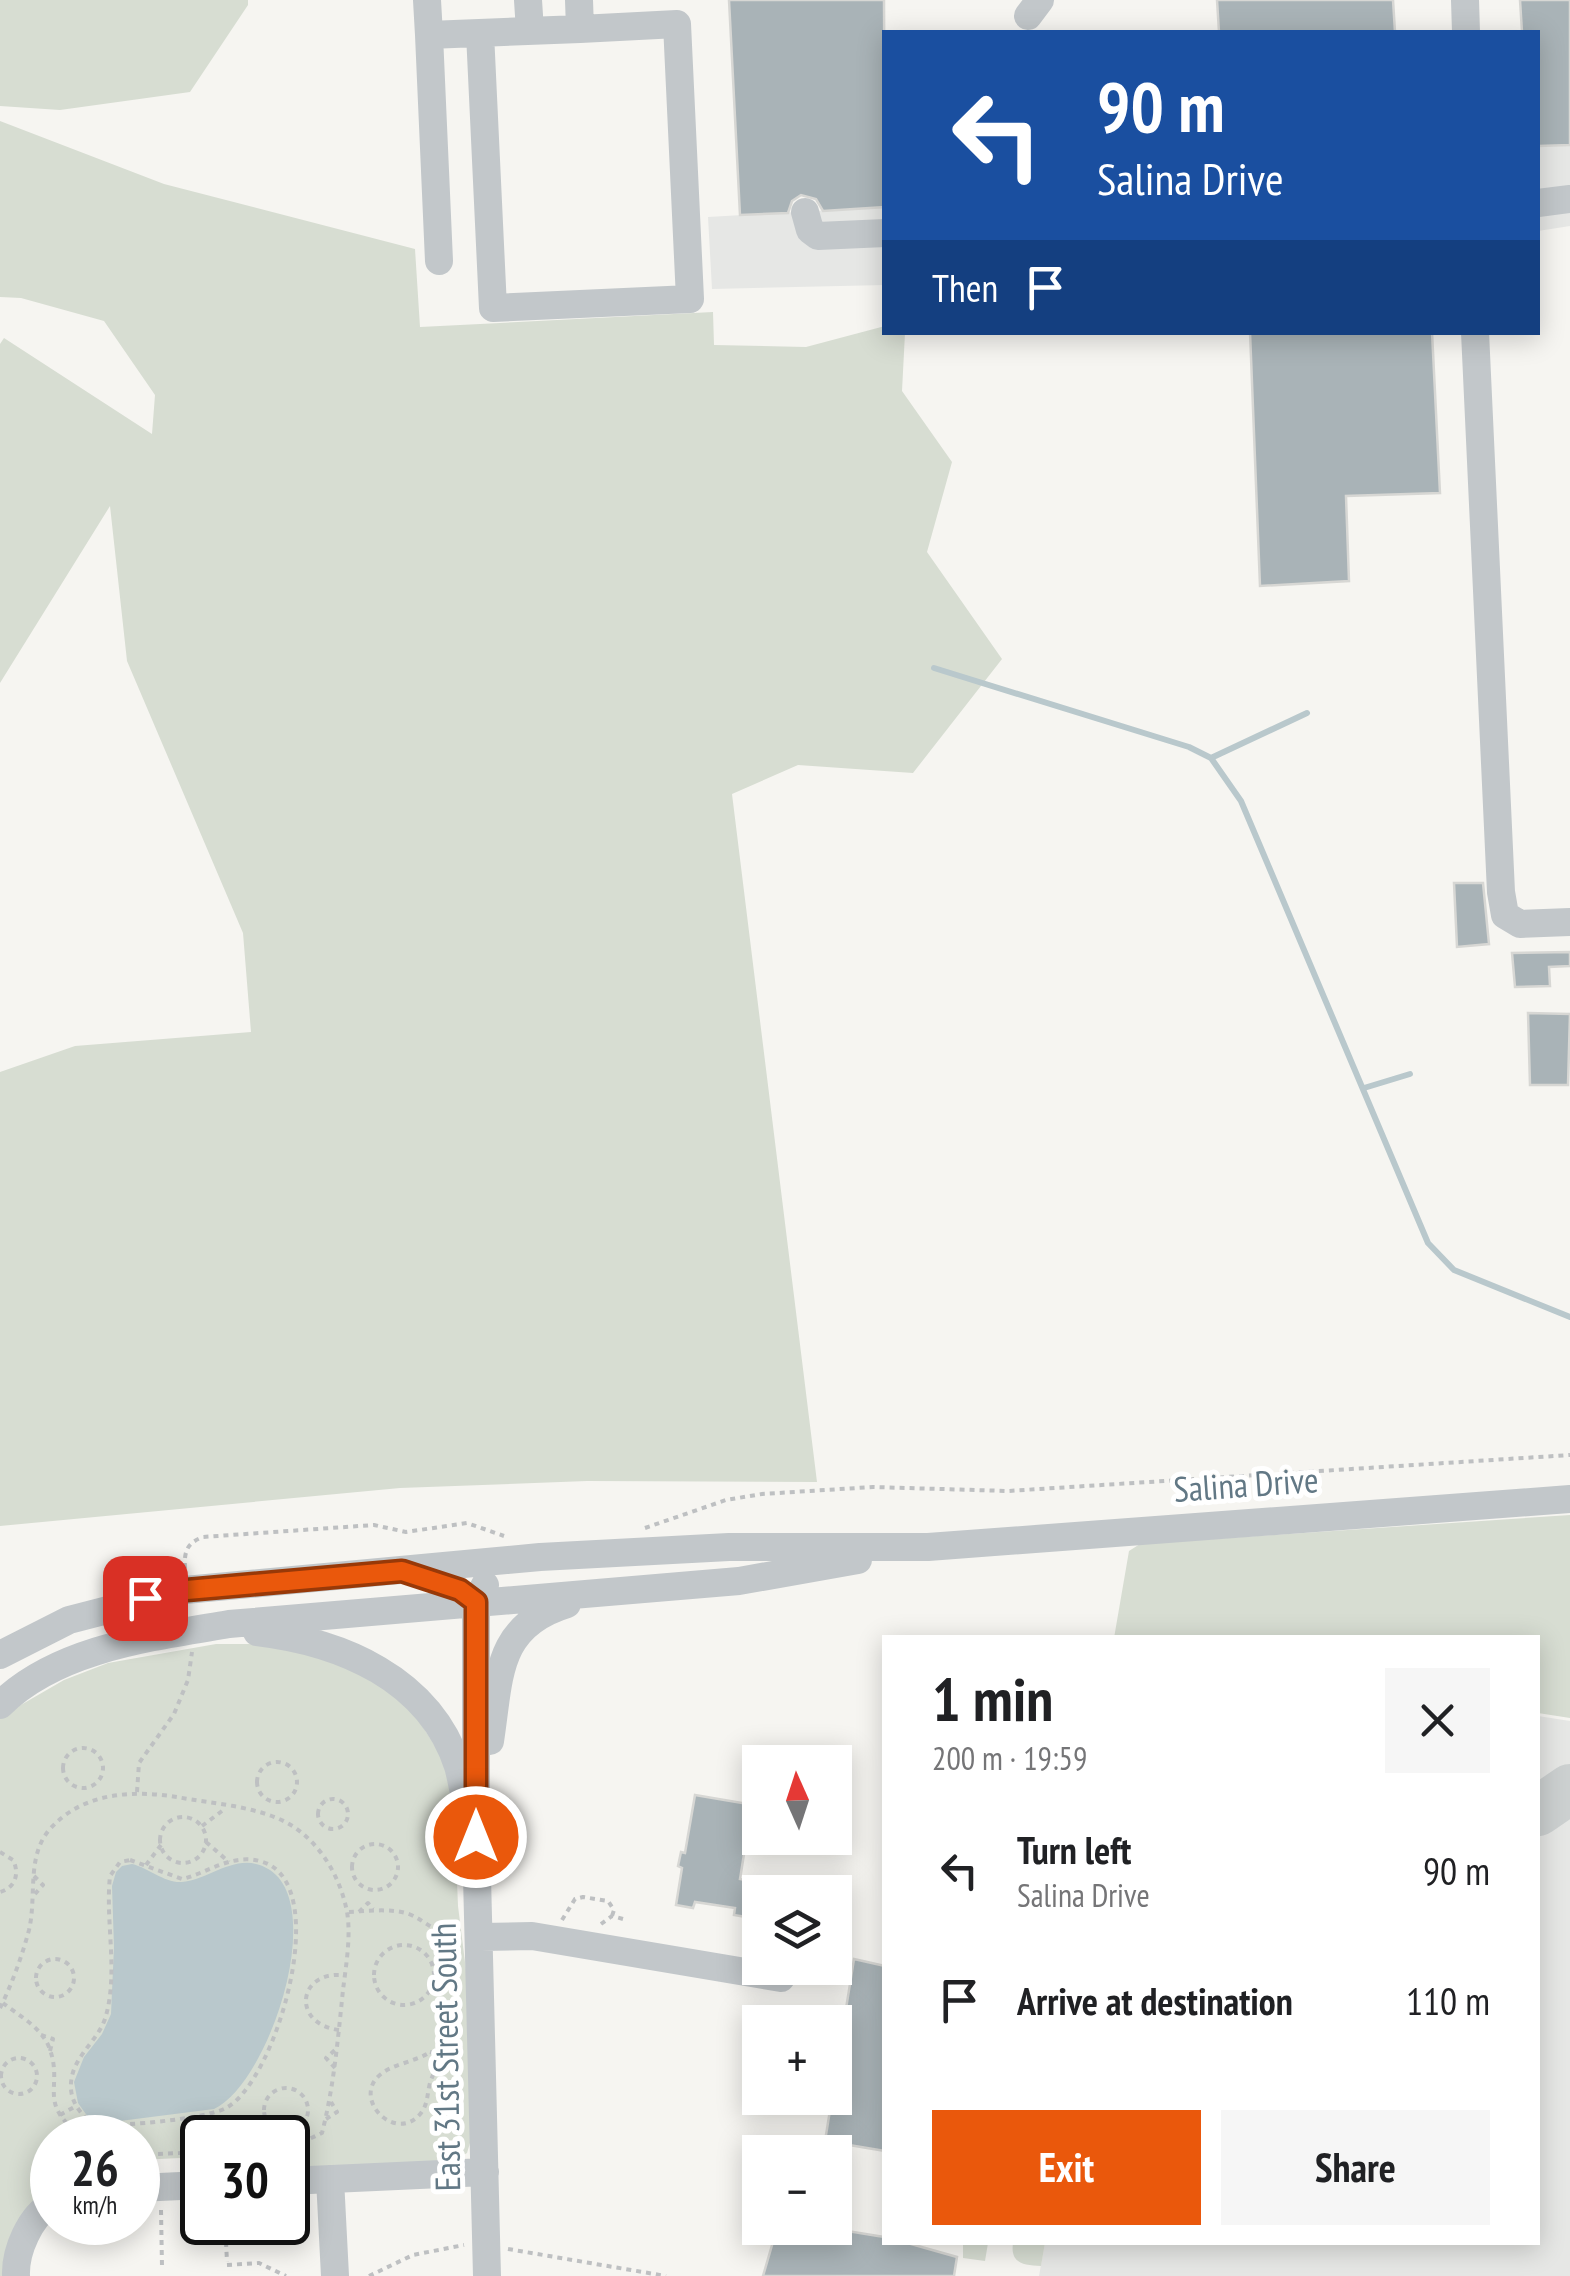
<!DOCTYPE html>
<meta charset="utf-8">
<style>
:root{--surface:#fff;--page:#f6f6f6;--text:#202124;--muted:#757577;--accent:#ea580c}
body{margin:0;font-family:"PT Sans Narrow",sans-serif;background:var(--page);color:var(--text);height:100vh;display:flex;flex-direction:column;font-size:38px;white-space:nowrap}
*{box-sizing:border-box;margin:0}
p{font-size:32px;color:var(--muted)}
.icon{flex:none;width:55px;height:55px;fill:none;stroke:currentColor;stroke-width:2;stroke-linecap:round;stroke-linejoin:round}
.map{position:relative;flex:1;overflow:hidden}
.details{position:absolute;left:882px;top:1635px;width:658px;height:610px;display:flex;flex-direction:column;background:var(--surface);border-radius:0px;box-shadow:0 5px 25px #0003}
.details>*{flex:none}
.banner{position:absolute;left:882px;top:30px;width:658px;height:305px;border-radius:0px;box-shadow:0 5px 25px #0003;background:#1a4fa0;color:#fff;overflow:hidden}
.needle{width:65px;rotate:357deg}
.controls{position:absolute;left:742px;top:1745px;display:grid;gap:20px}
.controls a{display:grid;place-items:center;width:110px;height:110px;border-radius:0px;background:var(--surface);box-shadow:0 5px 25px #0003;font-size:50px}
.speed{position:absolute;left:30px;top:2115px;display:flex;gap:20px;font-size:50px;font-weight:700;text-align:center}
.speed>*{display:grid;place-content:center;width:130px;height:130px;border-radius:50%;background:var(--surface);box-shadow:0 5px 25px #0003;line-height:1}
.speed small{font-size:25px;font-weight:400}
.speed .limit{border:5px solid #111;border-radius:15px;background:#fff;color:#111}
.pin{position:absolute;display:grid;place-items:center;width:85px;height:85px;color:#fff;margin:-42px;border-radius:20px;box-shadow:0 5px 15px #0006}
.me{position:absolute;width:110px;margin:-55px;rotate:0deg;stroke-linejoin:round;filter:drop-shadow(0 0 8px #0008)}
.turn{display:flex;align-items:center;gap:35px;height:210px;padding:0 50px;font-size:45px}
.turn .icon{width:130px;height:130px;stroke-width:2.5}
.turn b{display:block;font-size:70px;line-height:85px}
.then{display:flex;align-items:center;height:95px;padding:0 50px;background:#0003;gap:20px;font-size:38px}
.round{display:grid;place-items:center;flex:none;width:105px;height:105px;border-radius:0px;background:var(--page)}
.headline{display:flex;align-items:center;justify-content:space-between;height:170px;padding:0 50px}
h1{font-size:60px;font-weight:600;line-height:75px}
.button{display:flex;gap:20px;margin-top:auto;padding:20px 50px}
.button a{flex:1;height:115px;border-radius:0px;background:var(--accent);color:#fff;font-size:40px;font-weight:600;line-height:115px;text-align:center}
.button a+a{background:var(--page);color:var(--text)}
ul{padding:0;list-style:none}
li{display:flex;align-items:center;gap:30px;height:130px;padding:0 50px}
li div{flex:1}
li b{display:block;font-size:38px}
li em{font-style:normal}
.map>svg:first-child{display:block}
.built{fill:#e6e7e5}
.green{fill:#d7ddd2}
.water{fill:#b9c8cc}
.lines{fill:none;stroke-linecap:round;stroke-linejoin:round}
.stream{stroke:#b9c8cc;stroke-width:6}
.taxiway{stroke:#ccd0d0;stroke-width:50}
.building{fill:#a9b3b7;stroke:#d7d7d4;stroke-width:2.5}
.path{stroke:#bec0c2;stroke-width:4;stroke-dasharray:5 5;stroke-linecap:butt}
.minor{stroke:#c2c7ca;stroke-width:28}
.route-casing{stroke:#983908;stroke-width:25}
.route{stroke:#ea580c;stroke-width:18}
.labels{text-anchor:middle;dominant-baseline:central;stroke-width:10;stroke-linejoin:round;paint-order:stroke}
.street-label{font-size:35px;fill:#627885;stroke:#fff}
</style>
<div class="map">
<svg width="1570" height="2276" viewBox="0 0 1570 2276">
<rect width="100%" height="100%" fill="#f6f5f1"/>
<!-- built -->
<path class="built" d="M 1570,145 L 1570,226 L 1538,231 L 1538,146 Z
M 885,207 L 885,285 L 712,289 L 708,217 Z
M 1538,1716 L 1570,1721 L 1570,2276 L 1039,2276 L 1045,2243 L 1538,2242 Z"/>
<!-- green -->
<path class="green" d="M 0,0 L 248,0 L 248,5 L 190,92 L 60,110 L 0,106 Z
M 0,121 L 164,184 L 415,249 L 420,327 L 713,312 L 714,345 L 806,347 L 885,326 L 885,332 L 905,333 L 902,391 L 952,462 L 927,552 L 1002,659 L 913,773 L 798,765 L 732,794 L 817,1482 L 587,1481 L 400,1488 L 0,1526 L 0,1072 L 75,1046 L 251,1032 L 243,933 L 127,661 L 110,506 L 0,683 L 0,344 L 4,338 L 152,434 L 155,395 L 104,321 L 21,298 L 0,297 Z
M 1570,1515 L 1570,1718 L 1538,1713 L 1538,1638 L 1114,1638 L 1129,1551 L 1140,1544 Z
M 216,1644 L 253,1644 L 289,1649 L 360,1668 L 414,1713 L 446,1763 L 454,1807 L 458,1906 L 469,1994 L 470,2143 L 467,2153 L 452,2162 L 308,2167 L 307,2152 L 288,2153 L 288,2138 L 202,2138 L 202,2157 L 138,2160 L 138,2138 L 52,2138 L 52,2192 L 7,2276 L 0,2276 L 0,1717 L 64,1680 L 108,1663 Z
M 963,2243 L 988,2243 L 985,2261 L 963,2258 Z
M 1013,2243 L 1045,2243 L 1041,2266 C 1024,2265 1010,2264 1013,2243 Z"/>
<!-- water -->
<path class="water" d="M 132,1864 C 149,1868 164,1883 182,1882 C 209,1881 238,1849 270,1870 C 327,1908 268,2084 214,2109 L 104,2123 L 88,2117 L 78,2103 L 74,2082 L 84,2057 L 102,2034 L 111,2014 L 114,1947 L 112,1886 L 116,1872 L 122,1866 Z"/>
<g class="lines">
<!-- stream -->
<path class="stream" d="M 934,668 L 1189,747 L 1211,758 L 1241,801 L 1428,1243 L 1454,1270 L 1570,1317
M 1211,758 L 1307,713
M 1364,1088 L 1410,1074"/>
<!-- taxiway -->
<path class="taxiway" d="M 1538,1811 L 1570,1789"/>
</g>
<!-- building -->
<path class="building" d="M 729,0 L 884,0 L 885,207 L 823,211 L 816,199 L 801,195 L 792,201 L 788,213 L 740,215 Z
M 1217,0 L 1393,0 L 1395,32 L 1219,32 Z
M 1520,0 L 1570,0 L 1570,145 L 1538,146 L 1538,32 L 1522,32 Z
M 1250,332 L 1432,332 L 1440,493 L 1346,496 L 1349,581 L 1260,586 Z
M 1454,883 L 1483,883 L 1489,944 L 1457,947 Z
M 1570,952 L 1570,966 L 1549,967 L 1550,986 L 1515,987 L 1512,953 Z
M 1528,1013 L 1570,1014 L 1568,1085 L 1530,1085 Z
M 695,1795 L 760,1806 L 760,1851 L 745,1848 L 740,1879 L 757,1882 L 752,1918 L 734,1915 L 735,1908 L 695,1902 L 693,1908 L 676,1905 L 682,1868 L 678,1866 L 681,1852 L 685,1853 Z
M 854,1959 L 885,1966 L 885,2151 L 825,2141 L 832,2098 L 835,2098 L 835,2077 Z
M 777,2228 L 829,2228 L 878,2236 L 885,2237 L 885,2242 L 904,2242 L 957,2257 L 954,2276 L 763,2276 Z"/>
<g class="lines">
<!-- path -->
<path class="path" d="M 645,1528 L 726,1500 L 762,1494 L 873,1487 L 1008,1491 L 1570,1455
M 185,1568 C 184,1551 187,1543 203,1537 L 374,1525 L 406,1532 L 467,1523 L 504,1536
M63 1768a20 20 0 1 1 40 0a20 20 0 1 1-40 0Z
M257 1782a20 20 0 1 1 40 0a20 20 0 1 1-40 0Z
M 137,1792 L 139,1763 L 174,1714 L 188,1680 L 192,1652
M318 1814a15 15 0 1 1 30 0a15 15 0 1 1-30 0Z
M160 1840a23 23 0 1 1 46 0a23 23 0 1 1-46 0Z
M 202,1826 L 226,1808
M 206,1842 L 229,1862
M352 1867a23 23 0 1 1 46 0a23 23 0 1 1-46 0Z
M 0,1852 L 13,1860 C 20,1874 15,1888 0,1892
M 130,1860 L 182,1879 C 208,1873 233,1852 263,1862 C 334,1885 276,2082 226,2108 C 202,2120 125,2125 96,2126 C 84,2118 72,2105 71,2089 C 69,2059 96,2044 105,2019 C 119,1974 105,1922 110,1876 L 120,1862 Z
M 146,1865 L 161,1845
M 34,1876 L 43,1885 L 35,1894
M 349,1912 C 368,1911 391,1908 409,1914 C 426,1921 434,1933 454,1934
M 359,1912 L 368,1903 L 373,1909
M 562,1920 L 575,1899 L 583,1897 L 608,1901 L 614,1910 L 612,1916
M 601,1924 L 612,1916 L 623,1919
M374 1975a30 30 0 1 1 60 0a30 30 0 1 1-60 0Z
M36 1978a19 19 0 1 1 38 0a19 19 0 1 1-38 0Z
M 3,2003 C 18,2015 41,2027 49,2047 C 65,2088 34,2103 85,2138
M 0,2008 C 12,1984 22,1956 29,1930 C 37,1896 26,1856 50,1829 C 83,1792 132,1790 177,1797 C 213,1804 262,1806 294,1827 C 321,1845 339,1876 346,1907 C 352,1932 346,1965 343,1990 C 338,2038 334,2086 322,2133 L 288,2149
M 339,2030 C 292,2024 297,1972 342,1975
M 41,2035 L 53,2039 L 50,2051
M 430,2052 L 439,2054 C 439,2065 433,2073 430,2083 C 427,2094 428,2104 421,2113 C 396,2145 350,2098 381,2074 C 393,2064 415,2062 430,2052 Z
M1 2076a18 18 0 1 1 36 0a18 18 0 1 1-36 0Z
M 335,2068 L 326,2058 L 335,2050
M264 2110a22 22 0 1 1 44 0a22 22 0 1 1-44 0Z
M 60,2115 L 76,2106
M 326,2119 L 337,2112 L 331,2102
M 138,2155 L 202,2152
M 161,2210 L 162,2266
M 225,2222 L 227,2262
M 508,2249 L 666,2276
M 227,2265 L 259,2263 L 286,2276
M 369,2276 L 413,2255 L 464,2245"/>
<!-- minor -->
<path class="minor" d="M 427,0 L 429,35
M 528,0 L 530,31
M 1465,0 L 1466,32
M 1028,16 L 1040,0
M 480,33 L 493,308 L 690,299 L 677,24 L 580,29
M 1538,203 L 1570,199
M 805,212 L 810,230 L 818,236 L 885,233
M 439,261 L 429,35 L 580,29 L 579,0
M 1475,332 L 1501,892 L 1505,915 L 1520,924 L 1570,922
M 485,1585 L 476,1602 L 476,1837 L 487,2276
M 257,1632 C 341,1642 429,1678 458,1766 C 461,1776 462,1786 465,1796
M 0,1655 L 69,1620 L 185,1590 L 540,1557 L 729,1547 L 928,1547 L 1570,1499
M 0,1705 C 57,1648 153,1637 229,1624 L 739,1581 L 858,1560
M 490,1741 C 500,1677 495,1626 567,1604
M 481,1937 L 532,1936 L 781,1978
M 330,2179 L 335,2276
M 288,2181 L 485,2172
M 138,2188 L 202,2185
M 16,2276 C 15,2251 30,2216 52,2204"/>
</g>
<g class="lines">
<!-- route casing -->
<g class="route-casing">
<path id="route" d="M 145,1598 L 187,1590 L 402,1571 L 460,1590 L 476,1602 L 476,1837"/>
</g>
<!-- route -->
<use href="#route" class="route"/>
</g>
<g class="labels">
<!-- street labels -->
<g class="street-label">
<text transform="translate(1246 1484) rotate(-4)">Salina Drive</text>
<text transform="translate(445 2057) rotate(-91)">East 31st Street South</text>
</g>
</g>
</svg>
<div class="controls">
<a><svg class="needle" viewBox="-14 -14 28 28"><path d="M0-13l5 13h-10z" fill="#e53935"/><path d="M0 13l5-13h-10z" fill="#757577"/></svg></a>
<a><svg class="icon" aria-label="layers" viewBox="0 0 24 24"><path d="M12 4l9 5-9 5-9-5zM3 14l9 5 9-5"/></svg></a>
<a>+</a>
<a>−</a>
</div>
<div class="speed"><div>26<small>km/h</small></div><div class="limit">30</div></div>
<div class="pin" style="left:145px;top:1598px;background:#d93025"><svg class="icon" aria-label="arrive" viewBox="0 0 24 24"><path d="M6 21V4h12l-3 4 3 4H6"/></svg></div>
<svg class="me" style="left:476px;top:1837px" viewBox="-20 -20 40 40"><circle r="17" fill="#ea580c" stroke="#fff" stroke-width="3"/><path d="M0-11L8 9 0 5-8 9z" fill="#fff"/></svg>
<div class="banner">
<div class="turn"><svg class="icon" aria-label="left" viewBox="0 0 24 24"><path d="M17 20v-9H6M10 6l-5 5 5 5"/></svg><div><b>90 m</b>Salina Drive</div></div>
<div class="then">Then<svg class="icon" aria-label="arrive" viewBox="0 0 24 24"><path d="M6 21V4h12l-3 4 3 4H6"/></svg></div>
</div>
<section class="details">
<div class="headline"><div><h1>1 min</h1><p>200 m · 19:59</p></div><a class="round"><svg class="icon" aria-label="close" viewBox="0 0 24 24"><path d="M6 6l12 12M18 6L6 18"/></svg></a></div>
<ul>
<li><svg class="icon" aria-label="left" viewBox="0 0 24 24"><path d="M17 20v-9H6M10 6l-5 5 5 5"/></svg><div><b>Turn left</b><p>Salina Drive</p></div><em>90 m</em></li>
<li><svg class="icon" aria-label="arrive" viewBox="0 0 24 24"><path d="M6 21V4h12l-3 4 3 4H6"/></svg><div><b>Arrive at destination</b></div><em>110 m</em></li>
</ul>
<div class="button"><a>Exit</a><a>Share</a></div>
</section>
</div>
